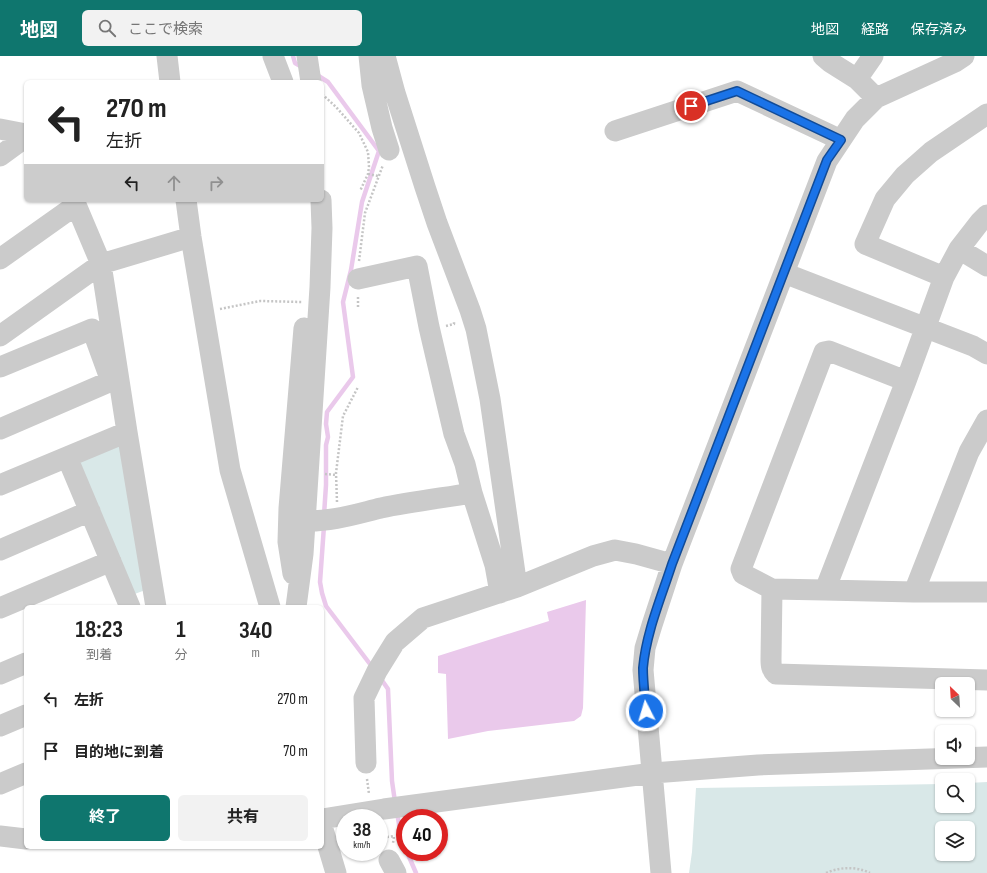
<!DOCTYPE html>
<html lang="ja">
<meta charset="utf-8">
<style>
:root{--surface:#fff;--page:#f2f2f2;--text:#222;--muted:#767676;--accent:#0f766e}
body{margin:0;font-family:"Sofia Sans Condensed","Noto Sans JP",sans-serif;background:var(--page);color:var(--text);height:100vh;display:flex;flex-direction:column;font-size:15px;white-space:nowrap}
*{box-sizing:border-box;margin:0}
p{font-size:13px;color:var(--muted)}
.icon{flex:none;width:22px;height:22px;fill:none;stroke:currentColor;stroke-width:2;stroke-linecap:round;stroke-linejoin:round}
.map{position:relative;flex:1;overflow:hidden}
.side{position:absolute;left:24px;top:549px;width:300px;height:244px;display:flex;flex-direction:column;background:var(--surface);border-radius:6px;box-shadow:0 1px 3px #0004}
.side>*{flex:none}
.top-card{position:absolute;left:24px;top:24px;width:300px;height:122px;border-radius:6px;box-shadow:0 1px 3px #0004;background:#fff;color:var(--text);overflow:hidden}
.needle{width:26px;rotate:335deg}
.buttons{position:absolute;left:935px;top:621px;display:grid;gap:8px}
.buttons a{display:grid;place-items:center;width:40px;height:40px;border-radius:6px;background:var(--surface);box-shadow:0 1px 3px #0004;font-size:20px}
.speed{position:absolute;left:336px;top:753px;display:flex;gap:8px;font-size:20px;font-weight:700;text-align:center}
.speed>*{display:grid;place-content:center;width:52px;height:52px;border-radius:50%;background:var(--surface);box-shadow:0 1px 3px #0004;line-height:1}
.speed small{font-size:10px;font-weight:400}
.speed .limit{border:6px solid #d22;background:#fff;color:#111}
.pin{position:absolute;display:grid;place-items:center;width:34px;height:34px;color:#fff;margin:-17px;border:2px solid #fff;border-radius:50%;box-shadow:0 1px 4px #0007}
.me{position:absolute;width:44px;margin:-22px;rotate:355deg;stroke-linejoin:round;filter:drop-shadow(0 0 3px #0008)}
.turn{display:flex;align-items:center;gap:14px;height:84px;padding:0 16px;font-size:18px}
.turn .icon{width:52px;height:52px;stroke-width:2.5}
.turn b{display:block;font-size:28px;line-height:34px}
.lanes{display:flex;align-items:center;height:38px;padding:0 16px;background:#0003;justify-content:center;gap:20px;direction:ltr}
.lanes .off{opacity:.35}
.eta{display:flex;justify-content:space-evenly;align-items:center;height:68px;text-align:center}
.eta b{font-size:24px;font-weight:700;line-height:28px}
.cta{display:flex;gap:8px;margin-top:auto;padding:8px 16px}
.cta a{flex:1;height:46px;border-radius:6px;background:var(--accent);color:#fff;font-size:16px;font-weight:700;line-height:46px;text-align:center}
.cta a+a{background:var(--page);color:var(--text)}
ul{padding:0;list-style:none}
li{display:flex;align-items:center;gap:12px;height:52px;padding:0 16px}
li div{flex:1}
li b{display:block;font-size:15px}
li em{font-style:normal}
header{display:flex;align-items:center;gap:24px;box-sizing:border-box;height:56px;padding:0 20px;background:var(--accent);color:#fff}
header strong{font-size:19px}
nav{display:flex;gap:22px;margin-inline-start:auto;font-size:14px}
.search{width:280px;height:36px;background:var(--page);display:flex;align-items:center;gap:10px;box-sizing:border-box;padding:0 14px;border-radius:6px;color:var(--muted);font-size:15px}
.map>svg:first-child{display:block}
.green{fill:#d9e8e8;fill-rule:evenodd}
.water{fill:#eac9eb}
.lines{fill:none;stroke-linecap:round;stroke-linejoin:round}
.stream{stroke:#eac9eb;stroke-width:4.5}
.path{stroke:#c5c5c5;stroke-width:2.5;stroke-dasharray:2 2;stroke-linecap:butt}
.minor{stroke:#cbcbcb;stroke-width:21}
.route-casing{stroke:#114b97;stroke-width:10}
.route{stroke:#1a73e8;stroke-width:7}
</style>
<header>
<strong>地図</strong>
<div class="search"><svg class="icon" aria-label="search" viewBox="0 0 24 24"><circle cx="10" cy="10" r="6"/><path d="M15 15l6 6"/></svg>ここで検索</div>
<nav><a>地図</a><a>経路</a><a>保存済み</a></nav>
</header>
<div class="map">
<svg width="987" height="817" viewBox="0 0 987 817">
<rect width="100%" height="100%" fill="#fff"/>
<!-- green -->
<path class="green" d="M 121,387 L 148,533 L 132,539 L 78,405 Z
M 987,726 L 987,817 L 689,817 L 692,796 L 696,732 L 942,728 L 942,750 L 968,750 L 968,727 ZM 942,772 L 968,772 L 968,798 L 942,798 Z"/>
<!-- water -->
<path class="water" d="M 586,544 L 583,652 L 581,660 L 574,665 L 488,675 L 448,683 L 446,618 L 438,617 L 438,600 L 549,565 L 547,556 Z"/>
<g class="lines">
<!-- stream -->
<path class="stream" d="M 293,0 L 295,7 L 302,11
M 317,19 L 328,26 L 379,95 L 362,146 L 351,214 L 343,246 L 353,321 L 327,356 L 326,368 L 328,381 L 326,389 L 326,429 L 324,459
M 324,470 L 320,526 L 322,537 L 326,550 L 373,612
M 381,623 L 388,633 L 392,725 L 395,746
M 397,756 L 401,781 L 405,791
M 407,796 L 416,817"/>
<!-- path -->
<path class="path" d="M 322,38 L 336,51 L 359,77 L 368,96 L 369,111 L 368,118 L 360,135
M 368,118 L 378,120
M 359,205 L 365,157 L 383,109
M 358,251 L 358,240
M 220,253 L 260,245 L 302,246
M 446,270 L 454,268 L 454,265
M 325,418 L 337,419
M 337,446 L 336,417 L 343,360 L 358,331
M 367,723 L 369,738
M 379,782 L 394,780 L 393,787
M 826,817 C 840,811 855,810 870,817"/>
<!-- minor -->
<path class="minor" d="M 167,0 L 170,26
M 273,0 L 283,26
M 307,0 L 311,26
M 369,0 L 372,29 L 382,72 L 389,94
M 385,0 L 395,37 L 425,131 L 437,167 L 470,254 L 476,273 L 490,343 L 517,531
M 823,0 L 830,6 L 857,23 L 876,42
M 857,23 L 873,0
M 0,73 L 26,78
M 615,75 L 737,35 L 841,84
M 0,100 L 26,81
M 74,144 L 101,208 L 127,376 L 156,551
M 186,144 L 191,181 L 230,414 L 270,551
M 959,193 L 987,210
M 0,203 L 76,149
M 784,217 L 973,290 L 987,298
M 944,221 L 865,188 L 885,143 L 905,119 L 931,96 L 987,58
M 358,223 L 417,210 L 429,271 L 454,378 L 465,408 L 472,437 L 495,509 L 500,537
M 0,280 L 101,208 L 191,181
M 0,311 L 92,273 L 108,317
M 906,325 L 829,295 L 824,296 L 741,513 L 743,518 L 772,533 L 825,534 L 906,325 L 944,221 L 959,193 L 980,166 L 987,159
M 0,373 L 118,322
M 67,401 L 130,551
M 0,429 L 127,376
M 305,465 C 331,466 356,458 381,452 C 411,446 442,442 472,437
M 0,494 L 90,455
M 293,518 L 288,486 L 289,452 L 304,272
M 772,533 L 771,603 C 771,609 771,613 776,618 L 987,624
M 825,534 L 914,536 L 969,396 L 987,364
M 914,536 L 987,536
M 296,551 L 303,498 L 320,231 L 322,172 L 321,144
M 0,552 L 111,505
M 0,618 L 26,607
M 0,670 L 26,659
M 366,707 L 364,642 L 377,615 L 395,586 L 423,562 L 517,531 L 593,500 L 615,494 L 636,498 L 672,508
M 0,728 L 26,717
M 322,763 L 384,753 L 653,717 L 758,709 L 987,701
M 322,770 L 336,817
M 0,780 L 26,783
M 389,804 L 396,817
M 661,817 L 643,614 L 645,592 L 652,569 L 672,508 L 827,105 L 855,63 L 876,42 L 955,6 L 964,0"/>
</g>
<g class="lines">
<!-- route casing -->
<g class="route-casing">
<path id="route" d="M 646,655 C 645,641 643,626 643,612 C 646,577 661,542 672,508 L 827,104 L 841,84 L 737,35 L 691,50"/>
</g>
<!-- route -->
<use href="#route" class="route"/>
</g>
</svg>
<div class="buttons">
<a><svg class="needle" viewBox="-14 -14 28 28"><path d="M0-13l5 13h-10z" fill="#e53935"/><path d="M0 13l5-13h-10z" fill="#767676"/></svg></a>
<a><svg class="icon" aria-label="sound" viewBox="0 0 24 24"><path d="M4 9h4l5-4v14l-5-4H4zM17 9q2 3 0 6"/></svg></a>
<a><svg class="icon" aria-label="search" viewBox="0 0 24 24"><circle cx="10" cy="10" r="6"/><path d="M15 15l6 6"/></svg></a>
<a><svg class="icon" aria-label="layers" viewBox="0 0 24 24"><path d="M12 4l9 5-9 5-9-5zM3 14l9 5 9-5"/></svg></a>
</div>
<div class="speed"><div>38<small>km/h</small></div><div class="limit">40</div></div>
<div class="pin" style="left:691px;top:50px;background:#d93025"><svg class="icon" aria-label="arrive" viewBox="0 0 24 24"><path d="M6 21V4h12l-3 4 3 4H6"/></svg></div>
<svg class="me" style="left:646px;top:655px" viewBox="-20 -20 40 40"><circle r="17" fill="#1a73e8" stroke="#fff" stroke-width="3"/><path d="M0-11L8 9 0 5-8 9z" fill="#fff"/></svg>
<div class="top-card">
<div class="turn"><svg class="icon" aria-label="left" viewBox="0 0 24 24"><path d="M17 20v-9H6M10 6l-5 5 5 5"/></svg><div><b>270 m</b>左折</div></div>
<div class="lanes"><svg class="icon" aria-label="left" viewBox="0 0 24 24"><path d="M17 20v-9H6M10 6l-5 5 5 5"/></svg><svg class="icon off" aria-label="ahead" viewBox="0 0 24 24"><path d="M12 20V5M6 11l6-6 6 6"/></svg><svg class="icon off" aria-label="right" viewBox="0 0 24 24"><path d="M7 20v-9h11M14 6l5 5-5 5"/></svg></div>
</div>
<section class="side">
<div class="eta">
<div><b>18:23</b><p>到着</p></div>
<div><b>1</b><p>分</p></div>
<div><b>340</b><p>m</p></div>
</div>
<ul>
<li><svg class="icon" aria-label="left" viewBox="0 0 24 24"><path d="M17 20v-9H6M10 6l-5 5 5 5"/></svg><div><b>左折</b></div><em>270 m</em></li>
<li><svg class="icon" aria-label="arrive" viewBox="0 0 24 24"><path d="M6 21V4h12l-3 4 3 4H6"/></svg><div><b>目的地に到着</b></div><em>70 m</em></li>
</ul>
<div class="cta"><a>終了</a><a>共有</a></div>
</section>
</div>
